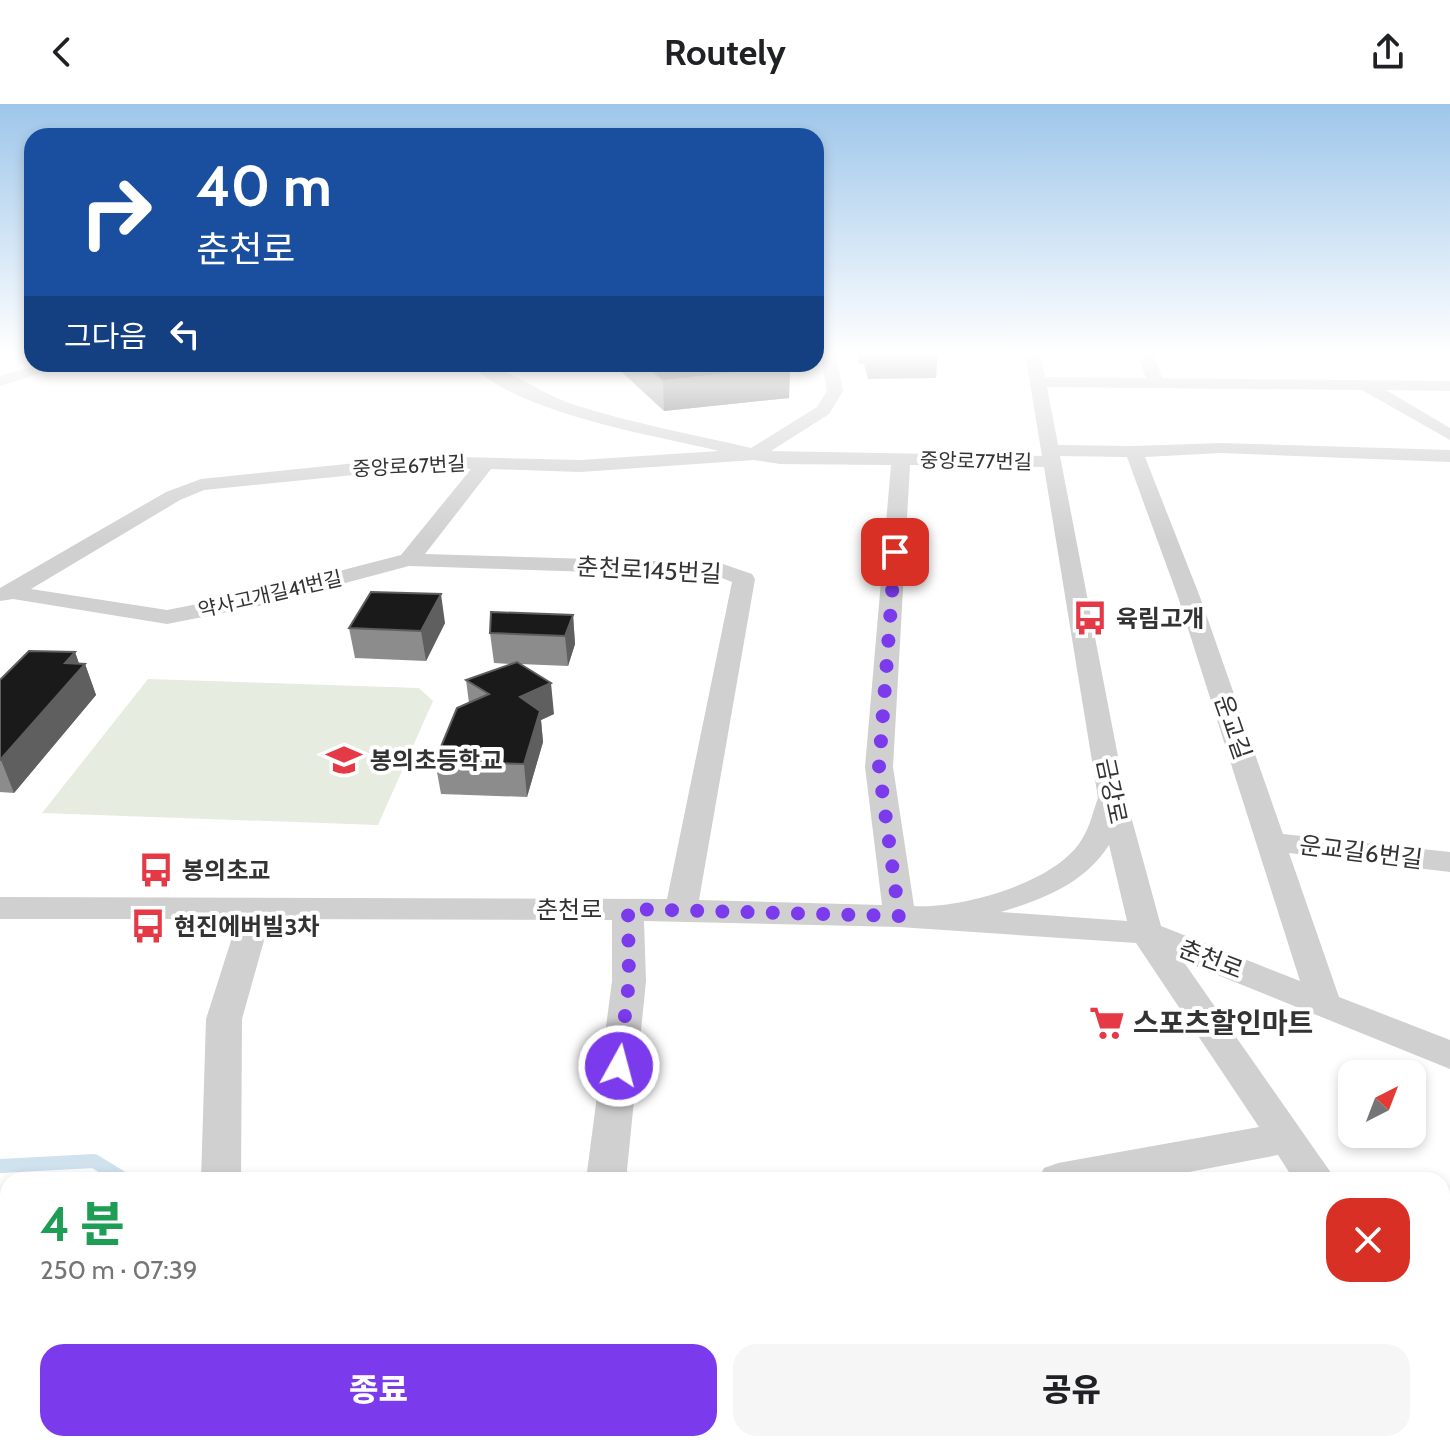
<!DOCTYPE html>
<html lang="ko">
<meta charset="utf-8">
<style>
:root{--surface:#fff;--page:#f6f6f6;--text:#202124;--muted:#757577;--accent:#7c3aed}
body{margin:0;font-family:Cabin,"Noto Sans KR",sans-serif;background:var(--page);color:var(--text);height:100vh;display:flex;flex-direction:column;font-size:30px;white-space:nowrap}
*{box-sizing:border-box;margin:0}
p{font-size:26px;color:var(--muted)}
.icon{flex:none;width:44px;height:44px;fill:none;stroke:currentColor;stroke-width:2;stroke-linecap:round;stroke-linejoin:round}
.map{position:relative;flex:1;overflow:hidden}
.sheet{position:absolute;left:0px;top:1068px;width:1450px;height:280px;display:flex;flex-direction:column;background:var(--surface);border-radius:24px 24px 0 0;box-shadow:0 4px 12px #0003}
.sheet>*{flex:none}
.top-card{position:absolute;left:24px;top:24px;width:800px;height:244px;border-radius:24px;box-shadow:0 4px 12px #0003;background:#1a4fa0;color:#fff;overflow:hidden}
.needle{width:52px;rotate:42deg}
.fabs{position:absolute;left:1338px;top:956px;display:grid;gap:16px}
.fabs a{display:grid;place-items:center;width:88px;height:88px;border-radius:16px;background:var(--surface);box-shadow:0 4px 12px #0003;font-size:40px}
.pin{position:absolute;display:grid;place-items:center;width:68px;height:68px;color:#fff;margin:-34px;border-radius:16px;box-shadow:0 4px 12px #0006}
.me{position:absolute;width:88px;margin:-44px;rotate:7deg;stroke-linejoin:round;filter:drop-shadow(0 0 6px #0008)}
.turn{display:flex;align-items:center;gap:28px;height:168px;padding:0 40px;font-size:36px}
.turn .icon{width:104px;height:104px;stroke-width:2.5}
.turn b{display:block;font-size:56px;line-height:68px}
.then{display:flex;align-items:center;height:76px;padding:0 40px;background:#0003;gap:16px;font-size:30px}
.round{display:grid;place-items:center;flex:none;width:84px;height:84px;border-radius:24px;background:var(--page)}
.summary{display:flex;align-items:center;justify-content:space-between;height:136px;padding:0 40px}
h1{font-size:48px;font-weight:800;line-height:60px;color:#1e9e55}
.cta{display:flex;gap:16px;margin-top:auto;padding:16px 40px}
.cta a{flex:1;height:92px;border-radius:24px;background:var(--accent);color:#fff;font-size:32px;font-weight:800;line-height:92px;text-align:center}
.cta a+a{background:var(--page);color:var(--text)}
header{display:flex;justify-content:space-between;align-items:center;height:104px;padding:0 40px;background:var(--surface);font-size:36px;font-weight:800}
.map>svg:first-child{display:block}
.green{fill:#e6ecdf}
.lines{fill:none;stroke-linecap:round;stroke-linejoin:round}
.stream{stroke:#cfe2ee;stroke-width:14}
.minor{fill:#d0d0d0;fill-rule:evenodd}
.wall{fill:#8c8c8c}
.shaded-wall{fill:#5f5f5f}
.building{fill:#1a1a1a;stroke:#5f5f5f;stroke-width:2}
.route{stroke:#7c3aed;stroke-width:14;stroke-dasharray:0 25.2}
.labels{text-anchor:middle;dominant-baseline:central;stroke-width:8;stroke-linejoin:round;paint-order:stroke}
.far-street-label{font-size:20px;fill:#333;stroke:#fff}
.street-label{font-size:24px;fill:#333;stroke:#fff}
.poi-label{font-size:24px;font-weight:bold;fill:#333;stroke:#fff;text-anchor:start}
.near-poi-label{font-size:28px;font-weight:bold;fill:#333;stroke:#fff;text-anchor:start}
</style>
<header><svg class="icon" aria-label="back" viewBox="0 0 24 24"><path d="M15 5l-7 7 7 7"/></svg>Routely<svg class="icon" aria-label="share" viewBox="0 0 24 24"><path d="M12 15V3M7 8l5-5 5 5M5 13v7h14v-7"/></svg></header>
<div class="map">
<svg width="1450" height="1348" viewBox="0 0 1450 1348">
<rect width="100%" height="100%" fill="#fff"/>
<!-- green -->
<path class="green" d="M 148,575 L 419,584 L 433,597 L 378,721 L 42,709 Z"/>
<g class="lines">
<!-- stream -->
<path class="stream" d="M 0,1062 L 94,1057 L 125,1076
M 130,1340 L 130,1348"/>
<!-- minor -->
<path class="minor" d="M 820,249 L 836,249 L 843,287 L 829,310 L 771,347 L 1042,352 L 1025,249 L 1041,249 L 1045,273 L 1146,274 L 1137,249 L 1153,249 L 1162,274 L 1450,277 L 1450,287 L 1386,286 L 1450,324 L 1450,336 L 1362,286 L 1047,283 L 1058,341 L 1134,342 L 1221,339 L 1450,346 L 1450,358 L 1221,349 L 1145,353 L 1200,493 L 1283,730 L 1450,748 L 1450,768 L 1289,749 L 1339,893 L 1450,936 L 1450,965 L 1183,857 L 1336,1076 L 1294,1076 L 1278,1051 L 1147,1076 L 1038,1076 L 1044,1064 L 1058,1059 L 1259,1023 L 1136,839 L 899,823 L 644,817 L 646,877 L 626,1076 L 586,1076 L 612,877 L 612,816 L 270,815 L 242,915 L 241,1076 L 201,1076 L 206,915 L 238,815 L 0,815 L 0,793 L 667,795 L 732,478 L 717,472 L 409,462 L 259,502 L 167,520 L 13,495 L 0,497 L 0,484 L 166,388 L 201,375 L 424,352 L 580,356 L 719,347 C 653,331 516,309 471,260 C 505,260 538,289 572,300 C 630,319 692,330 751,344 L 817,303 L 827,287 ZM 1060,352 L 1127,353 L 1178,493 L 1300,877 L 1161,822 L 1126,694 ZM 754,356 L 780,360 L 891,361 L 865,663 L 882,801 L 699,796 L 755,475 L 752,470 L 720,459 L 425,450 L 491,365 L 580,368 ZM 910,361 L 1044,363 L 1098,694 C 1093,707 1090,723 1082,735 C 1057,779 959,805 914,802 L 893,663 ZM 424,364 L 471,365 L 401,451 L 258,488 L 167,506 L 31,485 L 180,396 L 204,386 ZM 1109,741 L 1127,817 L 1001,808 C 1043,795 1084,780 1109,741 Z
M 43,260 L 69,260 L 0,282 L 0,272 Z
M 1442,1237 L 1450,1241 L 1450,1292 L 1442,1289 Z
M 187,1340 L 235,1340 L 235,1348 L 187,1348 Z
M 614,1340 L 662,1340 L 664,1348 L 616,1348 Z
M 1017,1340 L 1066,1340 L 1069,1348 L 1020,1348 Z"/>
</g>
<!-- wall -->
<path class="wall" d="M 856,249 L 938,249 L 936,274 L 868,275 L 864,260 L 859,260 Z
M 613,260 L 786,260 L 790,263 L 789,294 L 664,307 Z
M 573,511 L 575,540 L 568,562 L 520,560 L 554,610 L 541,616 L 543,638 L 527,693 L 441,690 L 435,657 L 469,599 L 466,576 L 512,560 L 494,559 L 490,529 Z
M 445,519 L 426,557 L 355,554 L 349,524 Z
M 75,548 L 79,560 L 85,560 L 96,591 L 14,689 L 0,688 L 0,576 Z"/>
<!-- shaded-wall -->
<path class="shaded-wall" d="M 790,263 L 789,294 L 664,307 L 663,277 Z
M 441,490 L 445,519 L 426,557 L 421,527 Z
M 573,511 L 575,540 L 568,562 L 565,532 Z
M 75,548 L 81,565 L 85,560 L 96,591 L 14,689 L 1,656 L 65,559 Z
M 551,579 L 554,610 L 541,616 L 543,638 L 527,693 L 524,660 L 520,593 Z
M 8,1251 L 8,1340 L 26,1340 L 0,1346 L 0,1259 L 1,1252 Z"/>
<!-- building -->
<path class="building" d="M 644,260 L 786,260 L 790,263 L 663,277 Z
M 371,488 L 441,490 L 421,527 L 349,524 Z
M 491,508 L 573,511 L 565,532 L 490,529 Z
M 29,547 L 75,548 L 65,559 L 85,560 L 0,656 L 0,576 Z
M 517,558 L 551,579 L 520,593 L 540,607 L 524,660 L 435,657 L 457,604 L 489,590 L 466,576 Z
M 8,1185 L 8,1251 L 1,1252 L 0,1259 L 0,1187 Z"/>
<!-- sky -->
<linearGradient id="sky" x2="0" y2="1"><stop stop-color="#9ec6ea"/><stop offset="0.57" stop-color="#fff"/><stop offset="1" stop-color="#fff" stop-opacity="0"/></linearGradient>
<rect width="1450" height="438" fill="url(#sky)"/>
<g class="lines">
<!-- route -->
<path class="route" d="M 619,962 L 629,877 L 628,805 L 899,812 L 879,663 L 895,448"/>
</g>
<!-- icons -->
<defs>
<g id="bus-bare" transform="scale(2.76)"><path d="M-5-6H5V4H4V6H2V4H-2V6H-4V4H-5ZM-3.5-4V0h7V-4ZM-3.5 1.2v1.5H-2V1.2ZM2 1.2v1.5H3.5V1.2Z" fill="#e63946" stroke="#fff" stroke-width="2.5" paint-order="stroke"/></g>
<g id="school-bare" transform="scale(2.76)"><path d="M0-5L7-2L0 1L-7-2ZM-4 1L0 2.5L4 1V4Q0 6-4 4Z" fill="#e63946" stroke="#fff" stroke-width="2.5" paint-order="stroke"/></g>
<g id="supermarket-bare" transform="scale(2.76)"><path d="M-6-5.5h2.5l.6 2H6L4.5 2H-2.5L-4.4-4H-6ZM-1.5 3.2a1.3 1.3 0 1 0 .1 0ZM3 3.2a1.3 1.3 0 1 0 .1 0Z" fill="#e63946" stroke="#fff" stroke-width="2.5" paint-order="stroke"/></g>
</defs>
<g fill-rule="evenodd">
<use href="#bus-bare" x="1090" y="514"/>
<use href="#school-bare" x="344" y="656"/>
<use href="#bus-bare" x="156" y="766"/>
<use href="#bus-bare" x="148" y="822"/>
<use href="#supermarket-bare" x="1107" y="919"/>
</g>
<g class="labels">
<!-- far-street labels -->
<g class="far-street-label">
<text transform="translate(976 357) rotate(1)">중앙로77번길</text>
<text transform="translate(409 362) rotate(-3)">중앙로67번길</text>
<text transform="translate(270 490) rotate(-13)">약사고개길41번길</text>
</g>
<!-- street labels -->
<g class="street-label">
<text transform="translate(649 466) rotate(3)">춘천로145번길</text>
<text transform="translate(1233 623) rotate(71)">운교길</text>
<text transform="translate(1112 687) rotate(78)">금강로</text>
<text transform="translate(1361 748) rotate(7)">운교길6번길</text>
<text x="569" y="805">춘천로</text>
<text transform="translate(1211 855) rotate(21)">춘천로</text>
</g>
<!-- poi labels -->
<g class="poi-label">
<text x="1116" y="514">육림고개</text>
<text x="370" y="656">봉의초등학교</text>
<text x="182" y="766">봉의초교</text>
<text x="174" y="822">현진에버빌3차</text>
</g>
<!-- near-poi labels -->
<g class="near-poi-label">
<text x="1133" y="919">스포츠할인마트</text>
</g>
</g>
</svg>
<div class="fabs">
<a><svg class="needle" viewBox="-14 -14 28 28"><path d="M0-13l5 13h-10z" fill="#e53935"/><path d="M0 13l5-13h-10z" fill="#757577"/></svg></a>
</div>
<div class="pin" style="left:895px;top:448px;background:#d93025"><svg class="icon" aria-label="arrive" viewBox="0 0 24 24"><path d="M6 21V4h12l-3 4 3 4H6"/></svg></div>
<svg class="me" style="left:619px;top:962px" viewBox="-20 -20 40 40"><circle r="17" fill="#7c3aed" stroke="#fff" stroke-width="3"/><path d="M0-11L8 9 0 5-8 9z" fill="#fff"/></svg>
<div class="top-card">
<div class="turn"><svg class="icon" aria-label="right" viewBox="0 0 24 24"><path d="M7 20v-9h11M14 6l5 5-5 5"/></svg><div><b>40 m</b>춘천로</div></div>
<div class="then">그다음<svg class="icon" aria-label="left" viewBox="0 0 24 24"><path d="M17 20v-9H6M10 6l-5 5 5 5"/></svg></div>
</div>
<section class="sheet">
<div class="summary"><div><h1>4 분</h1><p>250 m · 07:39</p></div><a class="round" style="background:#d93025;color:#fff"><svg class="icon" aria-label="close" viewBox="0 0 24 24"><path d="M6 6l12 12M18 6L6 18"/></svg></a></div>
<div class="cta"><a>종료</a><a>공유</a></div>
</section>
</div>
